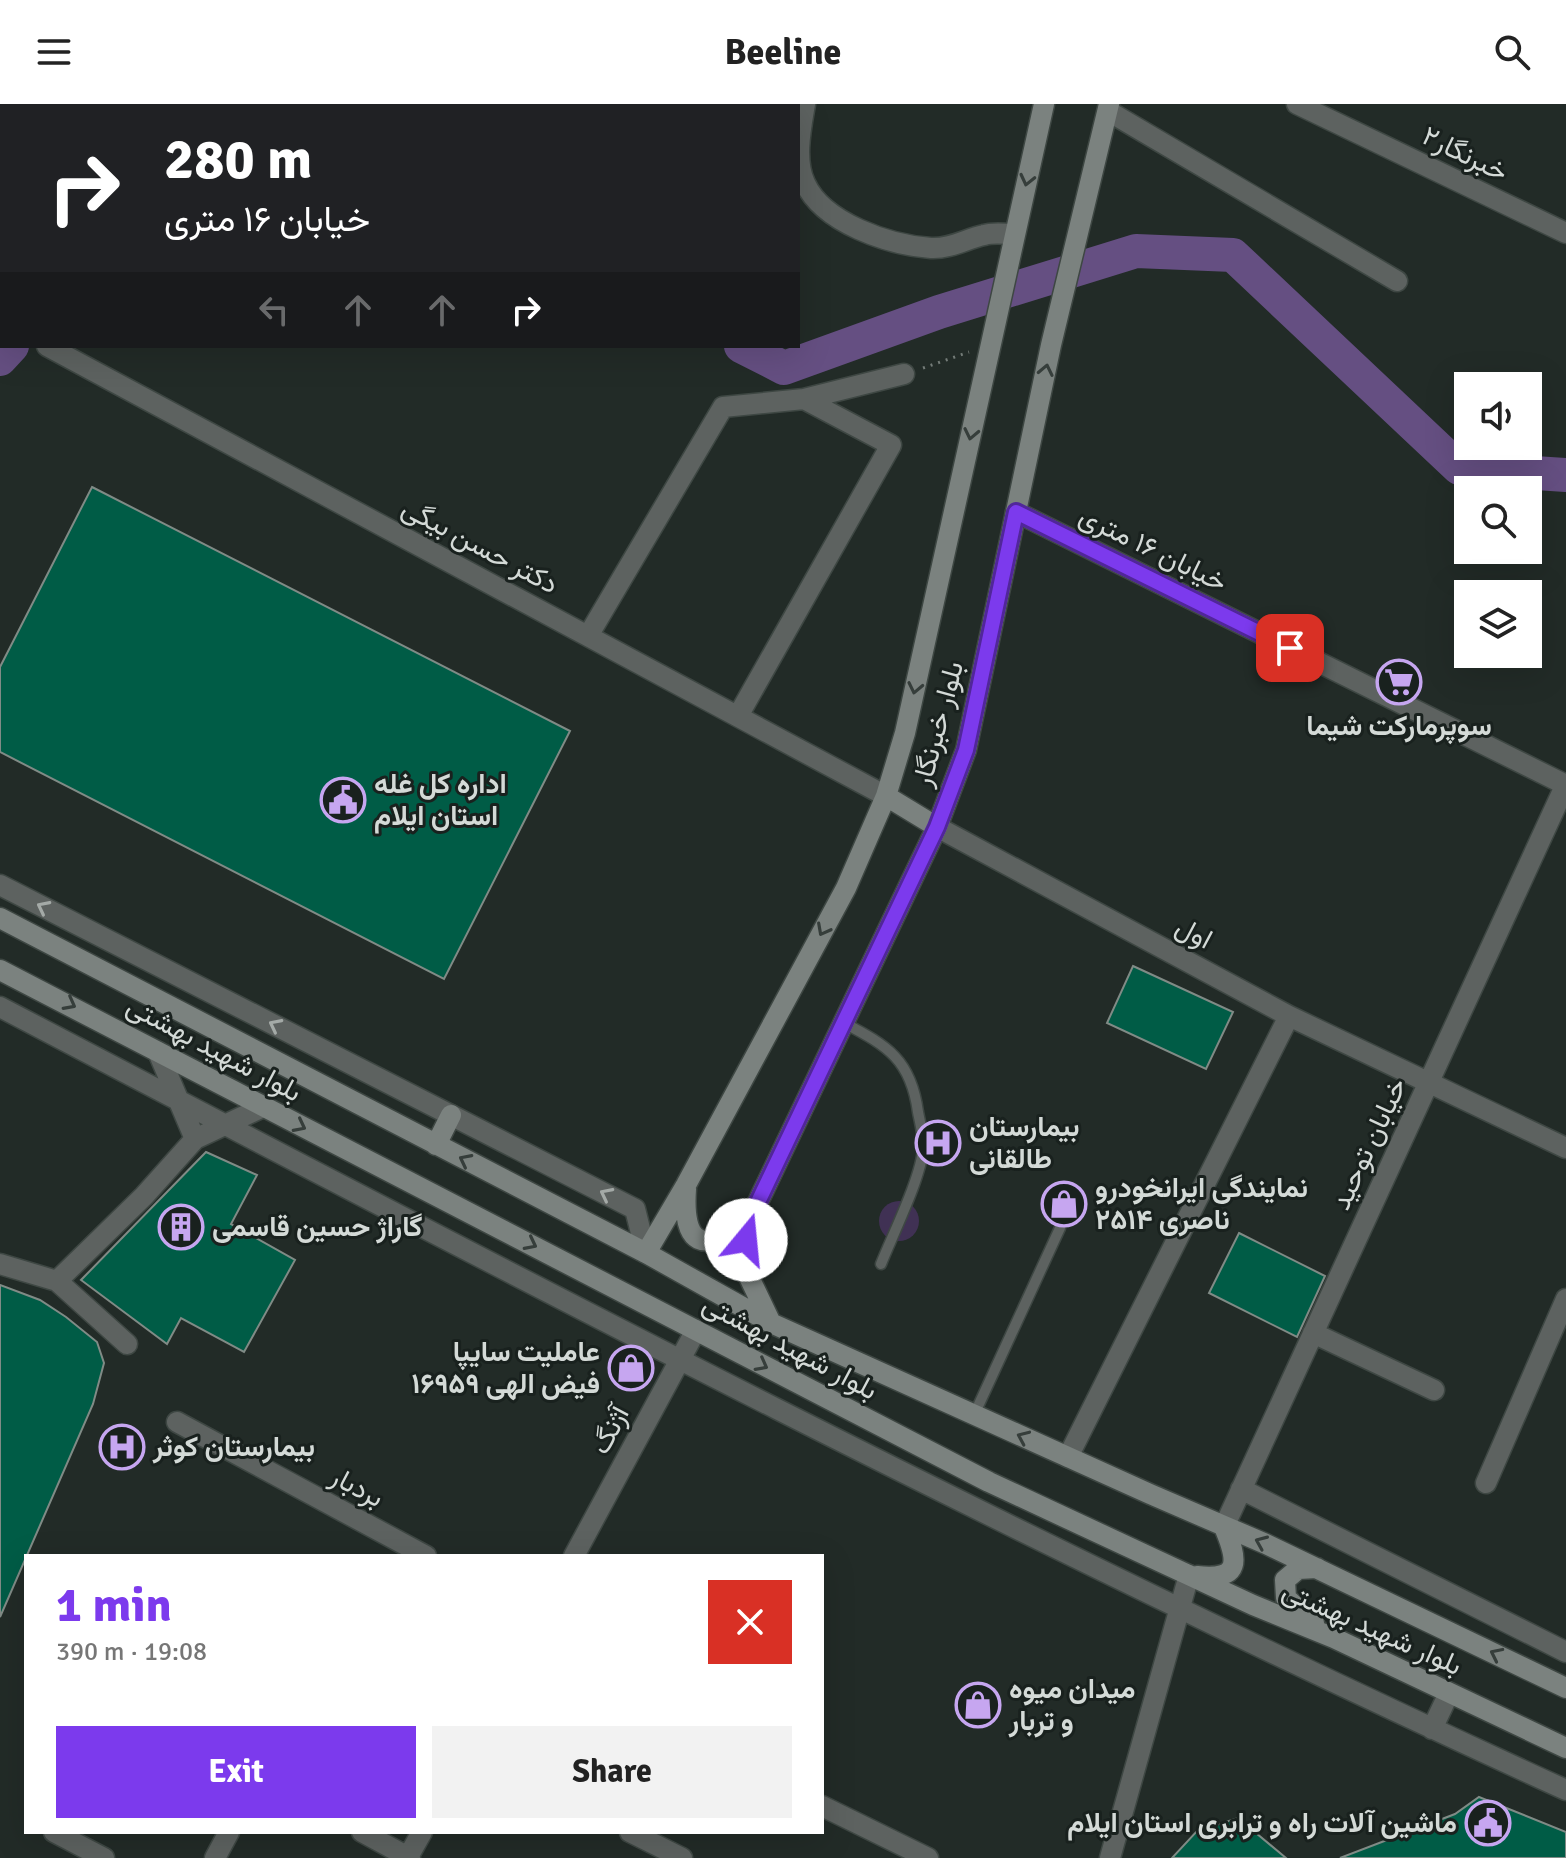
<!DOCTYPE html>
<meta charset="utf-8">
<style>
:root{--surface:#fff;--page:#f2f2f2;--text:#222;--muted:#767676;--accent:#7c3aed}
body{margin:0;font-family:Signika,Vazirmatn,sans-serif;background:var(--page);color:var(--text);height:100vh;display:flex;flex-direction:column;font-size:30px;white-space:nowrap}
*{box-sizing:border-box;margin:0}
p{font-size:26px;color:var(--muted)}
.icon{flex:none;width:44px;height:44px;fill:none;stroke:currentColor;stroke-width:2;stroke-linecap:round;stroke-linejoin:round}
.map{position:relative;flex:1;overflow:hidden}
.panel{position:absolute;left:24px;top:1450px;width:800px;height:280px;display:flex;flex-direction:column;background:var(--surface);border-radius:0px;box-shadow:0 8px 32px #0002}
.panel>*{flex:none}
.top-card{position:absolute;left:0px;top:0px;width:800px;height:244px;box-shadow:0 8px 32px #0002;background:#202124;color:#fff;overflow:hidden}
.controls{position:absolute;left:1454px;top:268px;display:grid;gap:16px}
.controls a{display:grid;place-items:center;width:88px;height:88px;border-radius:0px;background:var(--surface);box-shadow:0 8px 32px #0002;font-size:40px}
.pin{position:absolute;display:grid;place-items:center;width:68px;height:68px;color:#fff;margin:-34px;border-radius:16px;box-shadow:0 4px 12px #0006}
.me{position:absolute;width:88px;margin:-44px;rotate:17deg;stroke-linejoin:round;filter:drop-shadow(0 0 6px #0008)}
.turn{display:flex;align-items:center;gap:28px;height:168px;padding:0 32px;font-size:36px}
.turn .icon{width:104px;height:104px;stroke-width:2.5}
.turn b{display:block;font-size:56px;line-height:68px}
.lanes{display:flex;align-items:center;height:76px;padding:0 32px;background:#0003;justify-content:center;gap:40px;direction:ltr}
.lanes .off{opacity:.35}
.round{display:grid;place-items:center;flex:none;width:84px;height:84px;border-radius:0px;background:var(--page)}
.overview{display:flex;align-items:center;justify-content:space-between;height:136px;padding:0 32px}
h1{font-size:48px;font-weight:700;line-height:60px;color:var(--accent)}
.button{display:flex;gap:16px;margin-top:auto;padding:16px 32px}
.button a{flex:1;height:92px;border-radius:0px;background:var(--accent);color:#fff;font-size:32px;font-weight:700;line-height:92px;text-align:center}
.button a+a{background:var(--page);color:var(--text)}
header{display:flex;justify-content:space-between;align-items:center;height:104px;padding:0 32px;background:var(--surface);font-size:36px;font-weight:700}
.map>svg:first-child{display:block}
.green{fill:#403154}
.lines{fill:none;stroke-linecap:round;stroke-linejoin:round}
.river{stroke:#654f82;stroke-width:34}
.building{fill:#005c46;stroke:#808b86;stroke-width:2}
.lane-casing{stroke:#3e4743;stroke-width:13}
.street-casing{stroke:#3e4743;stroke-width:23}
.secondary-casing{stroke:#3e4743;stroke-width:23}
.path{stroke:#747c78;stroke-width:3;stroke-dasharray:2 6;stroke-linecap:butt}
.lane{stroke:#5d6260;stroke-width:10}
.street{stroke:#5d6260;stroke-width:20}
.secondary{stroke:#7b827f;stroke-width:20}
.oneway{stroke:#363e3b}
.oneway2{stroke:#a4aaa7}
.route-casing{stroke:#51269a;stroke-width:20}
.route{stroke:#7c3aed;stroke-width:14}
.labels{text-anchor:middle;dominant-baseline:central;stroke-width:6;stroke-linejoin:round;paint-order:stroke}
.street-label{font-size:28px;fill:#d4dad7;stroke:#19211e}
.poi-label{font-size:28px;font-weight:bold;fill:#d4dad7;stroke:#19211e;text-anchor:start}
</style>
<header><svg class="icon" aria-label="menu" viewBox="0 0 24 24"><path d="M4 6h16M4 12h16M4 18h16"/></svg>Beeline<svg class="icon" aria-label="search" viewBox="0 0 24 24"><circle cx="10" cy="10" r="6"/><path d="M15 15l6 6"/></svg></header>
<div class="map">
<svg width="1566" height="1754" viewBox="0 0 1566 1754">
<rect width="100%" height="100%" fill="#222b27"/>
<!-- green -->
<path class="green" d="M879 1117a20 20 0 1 1 40 0a20 20 0 1 1-40 0Z"/>
<g class="lines">
<!-- river -->
<path class="river" d="M 741,242 L 784,264 L 939,208 L 1136,147 L 1233,151 L 1459,364 L 1566,371
M 0,255 L 12,242"/>
</g>
<!-- building -->
<path class="building" d="M 92,383 L 570,627 L 444,875 L 0,648 L 0,563 Z
M 1388,562 L 1417,574 L 1411,590 L 1383,576 Z
M 1133,862 L 1233,908 L 1206,965 L 1107,919 Z
M 206,1048 L 257,1071 L 231,1120 L 295,1156 L 244,1248 L 181,1214 L 167,1240 L 81,1176 Z
M 1239,1129 L 1325,1172 L 1297,1233 L 1209,1189 Z
M 0,1181 L 40,1196 L 66,1213 L 97,1238 L 104,1259 L 93,1300 L 0,1513 Z
M 1479,1693 L 1566,1728 L 1566,1754 L 1340,1754 L 1455,1710 Z
M 1238,1714 L 1286,1754 L 1172,1754 L 1197,1727 Z"/>
<g class="lines">
<!-- lane casing -->
<g class="lane-casing">
<path id="lane" d="M 844,919 C 888,942 911,956 918,1008 C 920,1019 924,1033 923,1044 C 922,1072 892,1132 881,1160
M 974,1311 L 1060,1124"/>
</g>
<!-- street casing -->
<g class="street-casing">
<path id="street" d="M 79,0 L 83,2
M 805,0 C 801,24 794,56 805,79 C 823,119 889,141 931,144 C 950,145 966,135 984,131 C 993,128 1005,130 1014,130
M 1297,0 L 1566,129
M 1108,7 L 1397,177
M 0,159 L 2,156
M 0,217 L 2,218
M 47,242 L 886,692
M 1016,408 L 1566,681
M 588,532 L 723,303 L 804,295 L 904,270
M 738,612 L 891,341 L 804,295
M 937,723 L 1289,912 L 1566,1044
M 0,781 L 635,1105 L 646,1149
M 0,903 C 517,1174 1035,1444 1566,1686
M 158,948 L 195,1035
M 0,1160 L 57,1177 L 127,1240
M 57,1177 L 144,1092 L 195,1035 L 263,1003
M 1313,1229 L 1434,1286
M 177,1318 L 426,1452
M 1068,1353 L 1289,912
M 1486,1379 L 1566,1195
M 1241,1385 L 1566,1548
M 1224,1423 L 1566,680
M 574,1452 L 696,1226
M 1432,1625 L 1449,1589
M 822,1702 L 928,1754
M 54,1728 L 104,1754
M 362,1728 L 410,1754
M 630,1728 L 682,1754
M 408,1753 L 422,1728
M 215,1754 L 229,1728
M 1110,1754 L 1189,1471"/>
</g>
<!-- secondary casing -->
<g class="secondary-casing">
<path id="secondary" d="M 886,692 L 937,723
M 0,814 L 646,1149 L 771,1219 L 1150,1390 L 1266,1440 L 1566,1584
M 0,866 L 989,1378 L 1253,1501 L 1334,1534 L 1566,1644
M 436,1041 L 451,1011
M 686,1085 C 682,1142 703,1150 748,1119
M 646,1149 L 686,1081 L 846,784 L 886,692 L 905,629 L 1044,0
M 771,1219 L 749,1173 L 744,1153 L 748,1119 L 937,723 L 966,646 L 1051,241 L 1109,0
M 1197,1472 C 1242,1477 1238,1456 1224,1423
M 1314,1519 L 1286,1494 L 1285,1476 L 1298,1465 L 1317,1464"/>
</g>
<!-- path -->
<path class="path" d="M 923,264 L 969,248"/>
<!-- lane -->
<use href="#lane" class="lane"/>
<!-- street -->
<use href="#street" class="street"/>
<!-- secondary -->
<use href="#secondary" class="secondary"/>
</g>
<!-- one-way arrows -->
<defs><path id="oneway-chevron" d="M-2-3.5L2.5 0L-2 3.5" fill="none" stroke-width="1.6" stroke-linecap="round" stroke-linejoin="round" transform="scale(2)"/></defs>
<g class="oneway">
<use href="#oneway-chevron" transform="translate(1027 76) rotate(103)"/>
<use href="#oneway-chevron" transform="translate(1046 266) rotate(-78)"/>
<use href="#oneway-chevron" transform="translate(971 330) rotate(102)"/>
<use href="#oneway-chevron" transform="translate(915 584) rotate(102)"/>
<use href="#oneway-chevron" transform="translate(823 826) rotate(118)"/>
<use href="#oneway-chevron" transform="translate(70 900) rotate(28)"/>
<use href="#oneway-chevron" transform="translate(300 1022) rotate(27)"/>
<use href="#oneway-chevron" transform="translate(465 1056) rotate(-153)"/>
<use href="#oneway-chevron" transform="translate(531 1140) rotate(27)"/>
<use href="#oneway-chevron" transform="translate(762 1261) rotate(28)"/>
<use href="#oneway-chevron" transform="translate(1023 1333) rotate(-156)"/>
<use href="#oneway-chevron" transform="translate(1261 1438) rotate(-157)"/>
<use href="#oneway-chevron" transform="translate(1496 1550) rotate(-154)"/>
</g>
<g class="oneway2">
<use href="#oneway-chevron" transform="translate(43 803) rotate(-153)"/>
<use href="#oneway-chevron" transform="translate(275 921) rotate(-153)"/>
<use href="#oneway-chevron" transform="translate(606 1090) rotate(-153)"/>
</g>
<g class="lines">
<!-- route casing -->
<g class="route-casing">
<path id="route" d="M 746,1136 L 748,1119 L 937,723 L 966,646 L 1016,408 L 1290,544"/>
</g>
<!-- route -->
<use href="#route" class="route"/>
</g>
<!-- icons -->
<defs>
<g id="supermarket-ring" transform="scale(2.3)"><circle r="9.5" fill="#19211e" stroke="#c6a6f0" stroke-width="1.5"/><path d="M-6-5.5h2.5l.6 2H6L4.5 2H-2.5L-4.4-4H-6ZM-1.5 3.2a1.3 1.3 0 1 0 .1 0ZM3 3.2a1.3 1.3 0 1 0 .1 0Z" fill="#c6a6f0"/></g>
<g id="civic-ring" transform="scale(2.3)"><circle r="9.5" fill="#19211e" stroke="#c6a6f0" stroke-width="1.5"/><path d="M-.6-6.5H3V-4.5H.6V-3L4-1V1h2V6H-6V1h2V-1L-.6-3ZM-1.2 2.5V6h2.4V2.5Z" fill="#c6a6f0"/></g>
<g id="hospital-ring" transform="scale(2.3)"><circle r="9.5" fill="#19211e" stroke="#c6a6f0" stroke-width="1.5"/><path d="M-5-5h3v3.5h4V-5h3V5h-3V1.5h-4V5h-3Z" fill="#c6a6f0"/></g>
<g id="shop-ring" transform="scale(2.3)"><circle r="9.5" fill="#19211e" stroke="#c6a6f0" stroke-width="1.5"/><path d="M-5-2.5h2.3a2.7 3.5 0 0 1 5.4 0H5L5.5 6h-11ZM-1.5-2.5h3a1.5 2.3 0 0 0-3 0Z" fill="#c6a6f0"/></g>
<g id="building-ring" transform="scale(2.3)"><circle r="9.5" fill="#19211e" stroke="#c6a6f0" stroke-width="1.5"/><path d="M-4-6H4V6H1V3H-1V6H-4ZM-2.5-4.3h1.7v1.8h-1.7ZM.8-4.3h1.7v1.8H.8ZM-2.5-1h1.7V.8h-1.7ZM.8-1h1.7V.8H.8Z" fill="#c6a6f0"/></g>
</defs>
<g fill-rule="evenodd">
<use href="#supermarket-ring" x="1399" y="578"/>
<use href="#civic-ring" x="343" y="696"/>
<use href="#hospital-ring" x="938" y="1039"/>
<use href="#shop-ring" x="1064" y="1100"/>
<use href="#building-ring" x="181" y="1123"/>
<use href="#shop-ring" x="631" y="1264"/>
<use href="#hospital-ring" x="122" y="1343"/>
<use href="#shop-ring" x="978" y="1601"/>
<use href="#civic-ring" x="1488" y="1719"/>
</g>
<g class="labels">
<!-- street labels -->
<g class="street-label">
<text transform="translate(1465 50) rotate(26)">خبرنگار۲</text>
<text transform="translate(480 442) rotate(28)">دکتر حسن بیگی</text>
<text transform="translate(1153 445) rotate(26)">خیابان ۱۶ متری</text>
<text transform="translate(938 620) rotate(-75)">بلوار خبرنگار</text>
<text transform="translate(1194 829) rotate(28)">اول</text>
<text transform="translate(214 945) rotate(28)">بلوار شهید بهشتی</text>
<text transform="translate(1369 1040) rotate(-65)">خیابان توحید</text>
<text transform="translate(790 1243) rotate(28)">بلوار شهید بهشتی</text>
<text transform="translate(610 1326) rotate(-62)">آژنگ</text>
<text transform="translate(357 1383) rotate(28)">بردبار</text>
<text transform="translate(1372 1524) rotate(24)">بلوار شهید بهشتی</text>
</g>
<!-- poi labels -->
<g class="poi-label">
<text x="1399" y="622" text-anchor="middle">سوپرمارکت شیما</text>
<text x="374" y="680">اداره کل غله<tspan x="374" dy="32">استان ایلام</tspan></text>
<text x="969" y="1023">بیمارستان<tspan x="969" dy="32">طالقانی</tspan></text>
<text x="1095" y="1084">نمایندگی ایرانخودرو<tspan x="1095" dy="32">ناصری ۲۵۱۴</tspan></text>
<text x="212" y="1123">گاراژ حسین قاسمی</text>
<text x="600" y="1248" text-anchor="end">عاملیت سایپا<tspan x="600" dy="32">۱۶۹۵۹ فیض الهی</tspan></text>
<text x="153" y="1343">بیمارستان کوثر</text>
<text x="1009" y="1585">میدان میوه<tspan x="1009" dy="32">و تربار</tspan></text>
<text x="1457" y="1719" text-anchor="end">ماشین آلات راه و ترابری استان ایلام</text>
</g>
</g>
</svg>
<div class="controls">
<a><svg class="icon" aria-label="sound" viewBox="0 0 24 24"><path d="M4 9h4l5-4v14l-5-4H4zM17 9q2 3 0 6"/></svg></a>
<a><svg class="icon" aria-label="search" viewBox="0 0 24 24"><circle cx="10" cy="10" r="6"/><path d="M15 15l6 6"/></svg></a>
<a><svg class="icon" aria-label="layers" viewBox="0 0 24 24"><path d="M12 4l9 5-9 5-9-5zM3 14l9 5 9-5"/></svg></a>
</div>
<div class="pin" style="left:1290px;top:544px;background:#d93025"><svg class="icon" aria-label="arrive" viewBox="0 0 24 24"><path d="M6 21V4h12l-3 4 3 4H6"/></svg></div>
<svg class="me" style="left:746px;top:1136px" viewBox="-20 -20 40 40"><circle r="19" fill="#fff"/><path d="M0-13L10 11 0 6-10 11z" fill="#7c3aed"/></svg>
<div class="top-card">
<div class="turn"><svg class="icon" aria-label="right" viewBox="0 0 24 24"><path d="M7 20v-9h11M14 6l5 5-5 5"/></svg><div><b>280 m</b>خیابان ۱۶ متری</div></div>
<div class="lanes"><svg class="icon off" aria-label="left" viewBox="0 0 24 24"><path d="M17 20v-9H6M10 6l-5 5 5 5"/></svg><svg class="icon off" aria-label="ahead" viewBox="0 0 24 24"><path d="M12 20V5M6 11l6-6 6 6"/></svg><svg class="icon off" aria-label="ahead" viewBox="0 0 24 24"><path d="M12 20V5M6 11l6-6 6 6"/></svg><svg class="icon" aria-label="right" viewBox="0 0 24 24"><path d="M7 20v-9h11M14 6l5 5-5 5"/></svg></div>
</div>
<section class="panel">
<div class="overview"><div><h1>1 min</h1><p>390 m · 19:08</p></div><a class="round" style="background:#d93025;color:#fff"><svg class="icon" aria-label="close" viewBox="0 0 24 24"><path d="M6 6l12 12M18 6L6 18"/></svg></a></div>
<div class="button"><a>Exit</a><a>Share</a></div>
</section>
</div>
